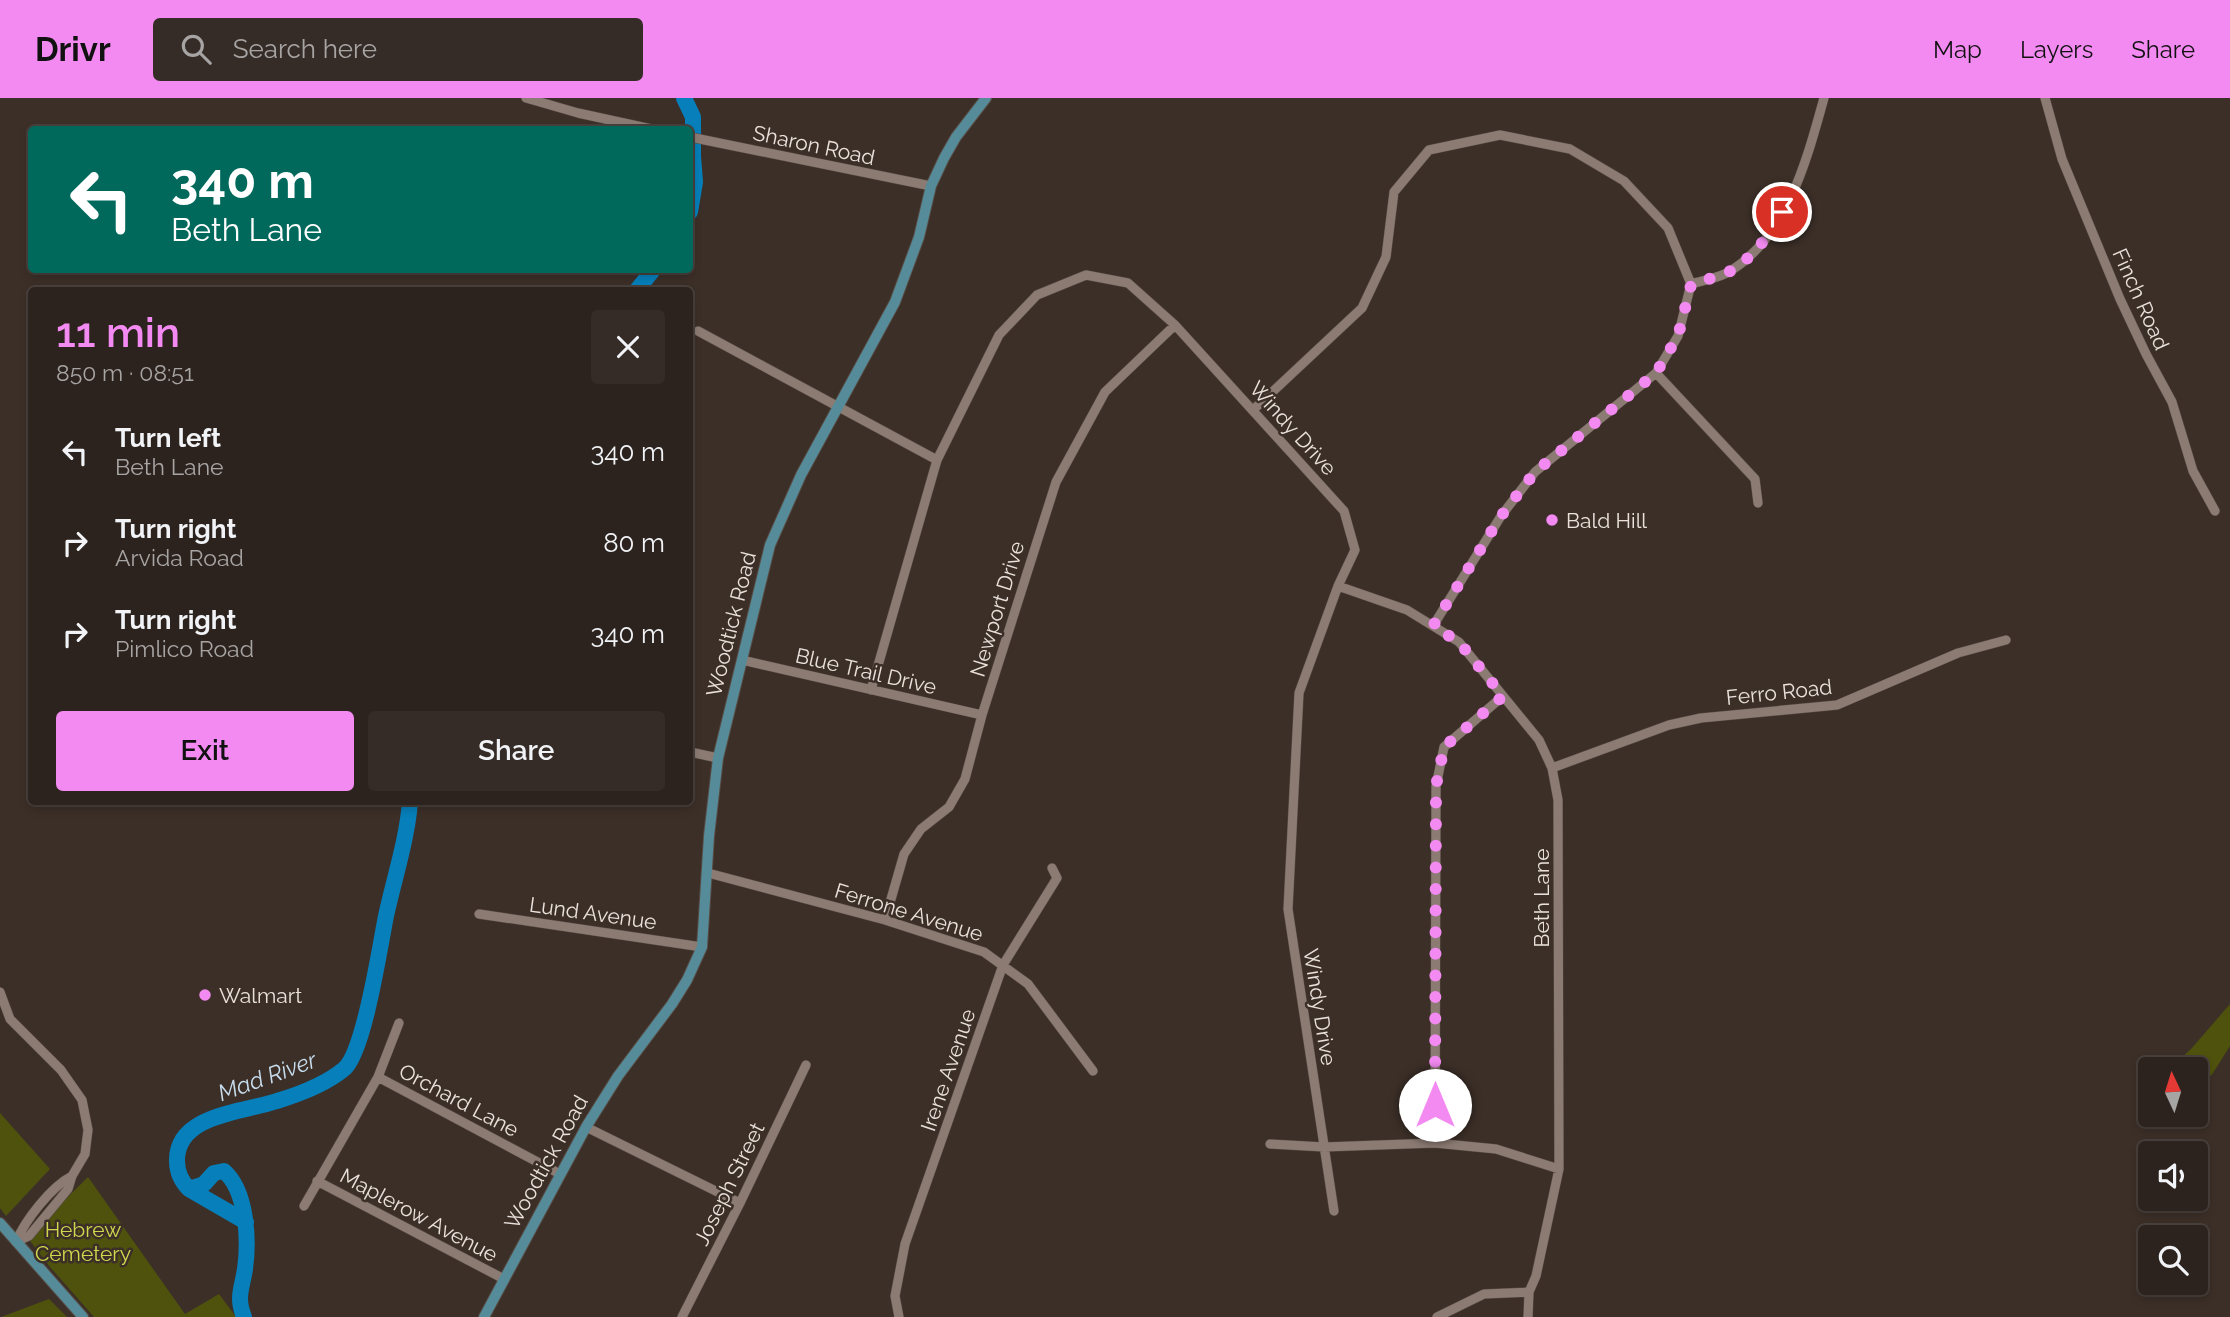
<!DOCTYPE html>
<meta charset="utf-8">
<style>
:root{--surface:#2d231e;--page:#352b27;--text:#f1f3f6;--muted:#a7a4a4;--line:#48403c;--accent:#f38af1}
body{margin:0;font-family:Raleway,sans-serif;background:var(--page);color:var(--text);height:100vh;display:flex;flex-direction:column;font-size:26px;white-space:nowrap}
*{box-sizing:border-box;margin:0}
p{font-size:23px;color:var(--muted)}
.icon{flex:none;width:38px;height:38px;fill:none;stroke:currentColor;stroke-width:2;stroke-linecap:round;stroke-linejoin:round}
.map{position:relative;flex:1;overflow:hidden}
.sheet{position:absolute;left:28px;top:189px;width:665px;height:518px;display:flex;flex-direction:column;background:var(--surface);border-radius:7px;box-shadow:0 4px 10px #0003,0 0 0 2px var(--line)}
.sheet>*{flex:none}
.hud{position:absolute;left:28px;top:28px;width:665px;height:147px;border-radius:7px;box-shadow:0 4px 10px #0003,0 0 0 2px var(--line);background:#00695c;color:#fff;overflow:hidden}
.needle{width:46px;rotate:356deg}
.tools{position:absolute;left:2138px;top:959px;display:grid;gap:14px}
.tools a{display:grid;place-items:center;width:70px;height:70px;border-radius:7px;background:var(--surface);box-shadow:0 4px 10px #0003,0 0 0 2px var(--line);font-size:35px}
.pin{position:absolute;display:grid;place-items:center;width:60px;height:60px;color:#fff;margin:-30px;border:4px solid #fff;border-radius:50%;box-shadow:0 2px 7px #0007}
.me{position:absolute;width:77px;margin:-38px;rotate:0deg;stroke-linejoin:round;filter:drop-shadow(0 0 5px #0008)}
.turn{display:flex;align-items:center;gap:24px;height:147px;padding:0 28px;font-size:32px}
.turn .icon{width:91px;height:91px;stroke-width:2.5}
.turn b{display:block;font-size:49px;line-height:60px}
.round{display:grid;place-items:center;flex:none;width:74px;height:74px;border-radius:7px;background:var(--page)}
.head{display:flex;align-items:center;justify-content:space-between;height:119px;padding:0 28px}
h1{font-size:42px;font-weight:600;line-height:52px;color:var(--accent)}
.action{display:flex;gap:14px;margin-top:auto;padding:14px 28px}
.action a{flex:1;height:80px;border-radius:7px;background:var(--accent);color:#111;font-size:28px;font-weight:600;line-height:80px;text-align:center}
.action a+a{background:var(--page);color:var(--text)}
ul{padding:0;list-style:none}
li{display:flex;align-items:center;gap:21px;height:91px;padding:0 28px}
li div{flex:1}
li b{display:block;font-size:26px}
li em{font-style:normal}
header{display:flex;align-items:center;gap:42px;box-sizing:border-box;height:98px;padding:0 35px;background:var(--accent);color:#111}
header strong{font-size:33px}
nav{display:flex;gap:38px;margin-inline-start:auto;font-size:24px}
.search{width:490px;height:63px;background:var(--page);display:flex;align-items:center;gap:18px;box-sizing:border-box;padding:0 24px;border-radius:7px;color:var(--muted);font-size:26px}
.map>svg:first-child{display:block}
.green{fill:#4e520d}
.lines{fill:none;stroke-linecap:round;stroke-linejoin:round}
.river{stroke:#067fba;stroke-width:16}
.minor-casing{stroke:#574c45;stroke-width:10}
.major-casing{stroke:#574c45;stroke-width:12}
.minor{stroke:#8b7b73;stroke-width:9}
.major{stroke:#568c99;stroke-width:10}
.route{stroke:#f38af1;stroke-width:12;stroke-dasharray:0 21.6}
.poi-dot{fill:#f38af1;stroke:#3c2f28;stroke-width:2.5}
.labels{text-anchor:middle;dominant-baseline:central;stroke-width:5;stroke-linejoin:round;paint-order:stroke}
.street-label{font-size:21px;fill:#eae1dc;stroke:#3c2f28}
.poi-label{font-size:21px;fill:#eae1dc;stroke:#3c2f28;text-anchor:start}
.park-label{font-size:21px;fill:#ced74d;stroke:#3c2f28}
.water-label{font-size:23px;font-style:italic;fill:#c7dded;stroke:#3c2f28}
</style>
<header>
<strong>Drivr</strong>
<div class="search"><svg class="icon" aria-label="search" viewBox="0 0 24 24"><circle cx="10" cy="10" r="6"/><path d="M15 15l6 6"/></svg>Search here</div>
<nav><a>Map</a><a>Layers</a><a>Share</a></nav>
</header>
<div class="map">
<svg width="2230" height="1219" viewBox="0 0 2230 1219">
<rect width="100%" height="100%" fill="#3c2f28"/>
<!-- green -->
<path class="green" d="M 2230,906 L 2230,948 L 2213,975 L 2196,993 L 2196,971 L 2169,971 L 2191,951 Z
M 0,1015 L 50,1071 L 6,1118 L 0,1110 Z
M 88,1079 L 185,1216 L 219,1196 L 236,1219 L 94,1219 L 50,1169 L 27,1139 Z
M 49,1201 L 67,1219 L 1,1219 Z"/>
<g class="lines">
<!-- river -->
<path class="river" d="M 684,0 L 693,19 L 693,58 L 695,84 L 690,114
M 637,192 L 653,172
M 189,1091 L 246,1124
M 244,1219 C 236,1199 242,1191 245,1171 C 249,1142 247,1093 224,1073 L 214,1075 L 204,1086 L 189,1091 C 181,1083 177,1074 177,1063 C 176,1016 245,1014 277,1003 C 300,996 325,987 344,971 C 364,955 380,848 386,818 C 394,781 407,742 410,704"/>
<!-- minor casing -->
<g class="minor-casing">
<path id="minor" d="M 526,0 L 578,15 L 656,32
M 2045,0 L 2062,61 L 2120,201 L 2146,256 L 2172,304 L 2193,373 L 2215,413
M 690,39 L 931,88
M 1691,186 C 1704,182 1721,180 1732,172 C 1788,136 1807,61 1824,0
M 698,233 L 937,362
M 1656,275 L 1755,381 L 1758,405
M 1253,312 L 1362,210 L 1386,159 L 1394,94 L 1429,52 L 1500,37 L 1570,51 L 1624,83 L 1668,130 L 1691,186 L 1678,238 L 1656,275 L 1535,374 L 1501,418 L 1433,528
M 1338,488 L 1407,512 L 1459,544 L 1539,642 L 1552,670 L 1558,702 L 1559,1071 L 1536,1178 L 1529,1194 L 1528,1219
M 742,562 L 982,617
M 871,592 L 937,362 L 999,237 L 1037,197 L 1086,177 L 1128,185 L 1175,227 L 1344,413 L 1355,452 L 1338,488 L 1299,595 L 1288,811 L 1334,1113
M 690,654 L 718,660
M 1552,670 L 1669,627 L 1701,620 L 1837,607 L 1958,555 L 2006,542
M 708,775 L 885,822 L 984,854 L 1028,886 L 1093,973
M 479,816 L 702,849
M 885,822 L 904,756 L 921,731 L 949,709 L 965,681 L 982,617 L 1056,384 L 1105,294 L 1175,227
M 0,894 L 10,921 L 61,972 L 82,1002 L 88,1032 L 85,1056 L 72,1078 L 68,1091 L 29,1138 L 16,1144
M 378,979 L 560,1076
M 586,1029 L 740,1105
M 1435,1045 L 1436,688 L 1444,649 L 1503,598
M 1270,1046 L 1324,1049 L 1435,1045 L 1496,1051 L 1559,1071
M 317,1083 L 504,1181
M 304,1108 L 378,979 L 399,925
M 16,1144 C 25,1122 51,1089 72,1078
M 682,1219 L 740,1105 L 806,967
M 899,1219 L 895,1198 L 905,1146 L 1003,867 L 1057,780 L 1052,770
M 1437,1219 L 1484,1196 L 1529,1194"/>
</g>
<!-- major casing -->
<g class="major-casing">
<path id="major" d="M 0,1125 L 83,1219
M 484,1219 L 586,1029 L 618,978 L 672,906 L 687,882 L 702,849 L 709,738 L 718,660 L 770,447 L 801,377 L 895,204 L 919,139 L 931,88 L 944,60 L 956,39 L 986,0"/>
</g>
<!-- minor -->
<use href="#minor" class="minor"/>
<!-- major -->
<use href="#major" class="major"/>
</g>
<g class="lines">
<!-- route -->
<path class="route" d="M 1435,1007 L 1436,688 L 1444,649 L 1503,598 L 1459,544 L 1433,528 L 1501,418 L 1535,374 L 1656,275 L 1678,238 L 1691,187 L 1729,174 L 1756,154 L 1782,114"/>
</g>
<!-- markers -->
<g class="poi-dot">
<circle cx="1552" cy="422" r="7"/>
<circle cx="205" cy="897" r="7"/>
</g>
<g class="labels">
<!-- street labels -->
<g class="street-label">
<text transform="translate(814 47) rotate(12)">Sharon Road</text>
<text transform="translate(2141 201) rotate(66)">Finch Road</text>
<text transform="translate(1293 330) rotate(48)">Windy Drive</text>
<text transform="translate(997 511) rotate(-73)">Newport Drive</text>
<text transform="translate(731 526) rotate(-76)">Woodtick Road</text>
<text transform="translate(866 573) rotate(13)">Blue Trail Drive</text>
<text transform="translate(1779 594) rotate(-6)">Ferro Road</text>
<text transform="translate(1541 800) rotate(-90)">Beth Lane</text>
<text transform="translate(909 814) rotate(17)">Ferrone Avenue</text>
<text transform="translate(593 815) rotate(8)">Lund Avenue</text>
<text transform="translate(1320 909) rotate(81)">Windy Drive</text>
<text transform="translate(948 972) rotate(-71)">Irene Avenue</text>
<text transform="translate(459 1002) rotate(28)">Orchard Lane</text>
<text transform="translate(546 1064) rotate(-61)">Woodtick Road</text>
<text transform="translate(729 1086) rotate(-64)">Joseph Street</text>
<text transform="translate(419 1117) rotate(28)">Maplerow Avenue</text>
</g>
<!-- poi labels -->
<g class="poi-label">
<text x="1566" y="422">Bald Hill</text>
<text x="219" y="897">Walmart</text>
</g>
<!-- park labels -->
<g class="park-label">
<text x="83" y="1131">Hebrew<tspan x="83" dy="24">Cemetery</tspan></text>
</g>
<!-- water labels -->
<g class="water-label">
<text transform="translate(267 978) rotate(-20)">Mad River</text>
</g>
</g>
</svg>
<div class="tools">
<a><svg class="needle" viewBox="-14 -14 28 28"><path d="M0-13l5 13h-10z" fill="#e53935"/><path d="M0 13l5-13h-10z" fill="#a7a4a4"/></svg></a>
<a><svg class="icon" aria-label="sound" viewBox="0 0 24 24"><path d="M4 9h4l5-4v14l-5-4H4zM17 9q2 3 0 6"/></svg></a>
<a><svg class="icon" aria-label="search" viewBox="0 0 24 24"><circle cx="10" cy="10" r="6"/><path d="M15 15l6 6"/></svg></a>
</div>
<div class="pin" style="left:1782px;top:114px;background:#d93025"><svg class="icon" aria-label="arrive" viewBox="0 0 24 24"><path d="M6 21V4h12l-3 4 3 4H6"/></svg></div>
<svg class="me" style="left:1435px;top:1007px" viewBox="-20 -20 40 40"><circle r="19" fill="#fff"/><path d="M0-13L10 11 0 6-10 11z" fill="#f38af1"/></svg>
<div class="hud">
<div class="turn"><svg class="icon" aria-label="left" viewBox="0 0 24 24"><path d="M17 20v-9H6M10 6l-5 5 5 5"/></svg><div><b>340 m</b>Beth Lane</div></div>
</div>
<section class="sheet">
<div class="head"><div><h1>11 min</h1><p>850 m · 08:51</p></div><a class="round"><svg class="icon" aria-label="close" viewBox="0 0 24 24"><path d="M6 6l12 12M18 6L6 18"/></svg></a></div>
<ul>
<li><svg class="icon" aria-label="left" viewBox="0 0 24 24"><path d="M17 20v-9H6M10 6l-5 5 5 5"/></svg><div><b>Turn left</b><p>Beth Lane</p></div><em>340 m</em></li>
<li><svg class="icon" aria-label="right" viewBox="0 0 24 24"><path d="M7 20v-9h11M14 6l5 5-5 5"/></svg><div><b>Turn right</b><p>Arvida Road</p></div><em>80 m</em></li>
<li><svg class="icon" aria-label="right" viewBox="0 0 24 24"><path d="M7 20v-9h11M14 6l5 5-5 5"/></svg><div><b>Turn right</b><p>Pimlico Road</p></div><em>340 m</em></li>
</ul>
<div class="action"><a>Exit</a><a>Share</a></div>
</section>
</div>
